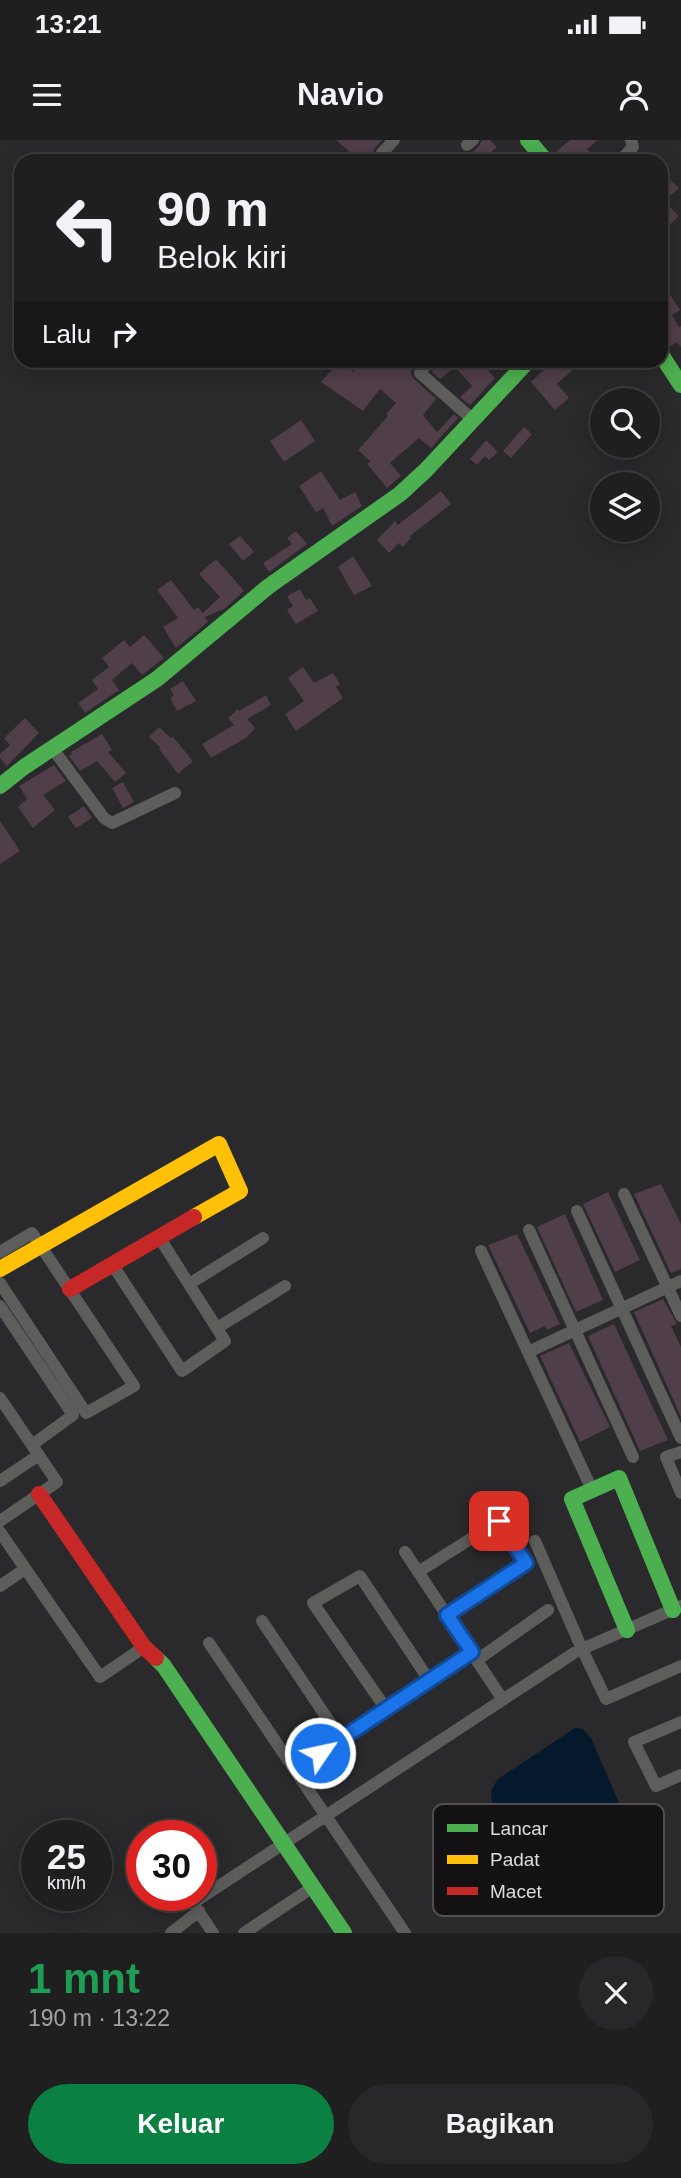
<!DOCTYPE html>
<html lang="id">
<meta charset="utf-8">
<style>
:root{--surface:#201f20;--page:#282729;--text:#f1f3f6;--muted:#a2a2a5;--line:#3d3d3e;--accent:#0b8043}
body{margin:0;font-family:Helvetica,sans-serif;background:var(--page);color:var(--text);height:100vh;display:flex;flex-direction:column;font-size:26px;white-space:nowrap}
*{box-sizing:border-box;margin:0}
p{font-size:23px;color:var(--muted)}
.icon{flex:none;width:38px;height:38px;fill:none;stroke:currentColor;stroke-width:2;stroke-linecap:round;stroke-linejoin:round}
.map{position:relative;height:1793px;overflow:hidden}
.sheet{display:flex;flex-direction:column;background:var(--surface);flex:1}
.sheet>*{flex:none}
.guide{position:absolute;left:14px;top:14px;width:654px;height:214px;border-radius:21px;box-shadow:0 4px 18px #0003,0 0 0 2px var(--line);background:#201f20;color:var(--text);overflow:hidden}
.tools{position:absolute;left:590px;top:248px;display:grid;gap:14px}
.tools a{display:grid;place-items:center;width:70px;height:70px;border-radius:50%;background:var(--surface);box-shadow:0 4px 18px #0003,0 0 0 2px var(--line);font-size:35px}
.speed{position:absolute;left:21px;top:1680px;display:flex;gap:14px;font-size:35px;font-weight:700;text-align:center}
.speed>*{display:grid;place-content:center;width:91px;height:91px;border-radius:50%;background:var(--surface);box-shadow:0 4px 18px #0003,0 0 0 2px var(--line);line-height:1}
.speed small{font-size:18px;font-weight:400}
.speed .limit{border:10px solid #d22;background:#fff;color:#111}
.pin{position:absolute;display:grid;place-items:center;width:60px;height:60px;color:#fff;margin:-30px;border-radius:14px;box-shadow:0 4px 10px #0006}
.me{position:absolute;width:77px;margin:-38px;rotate:56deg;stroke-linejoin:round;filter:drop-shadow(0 0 5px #0008)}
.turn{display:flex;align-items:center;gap:24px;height:147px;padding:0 28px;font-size:32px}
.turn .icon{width:91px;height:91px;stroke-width:2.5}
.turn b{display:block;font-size:49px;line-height:60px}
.then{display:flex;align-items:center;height:66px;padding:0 28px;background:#0003;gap:14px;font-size:26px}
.round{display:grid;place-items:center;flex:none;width:74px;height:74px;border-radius:37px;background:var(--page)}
.head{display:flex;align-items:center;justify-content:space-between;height:119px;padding:0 28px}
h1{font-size:42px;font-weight:700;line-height:52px;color:#1e9e55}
.action{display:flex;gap:14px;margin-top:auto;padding:14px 28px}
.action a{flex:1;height:80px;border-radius:42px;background:var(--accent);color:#fff;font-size:28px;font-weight:700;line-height:80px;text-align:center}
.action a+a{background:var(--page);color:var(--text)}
.status{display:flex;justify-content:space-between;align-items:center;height:49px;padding:0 35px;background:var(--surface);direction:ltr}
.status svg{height:19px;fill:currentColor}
header{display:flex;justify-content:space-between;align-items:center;height:91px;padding:0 28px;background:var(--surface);font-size:32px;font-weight:700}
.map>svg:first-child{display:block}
.water{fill:#04192b}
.building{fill:#503e49}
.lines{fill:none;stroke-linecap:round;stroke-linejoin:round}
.street{stroke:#5d5d5c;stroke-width:12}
.fast{stroke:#4caf50;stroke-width:16}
.slow{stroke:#ffc107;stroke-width:16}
.jam{stroke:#c62828;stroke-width:16}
.route-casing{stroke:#114b97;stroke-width:18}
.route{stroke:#1a73e8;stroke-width:12}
.key{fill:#131113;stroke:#504e50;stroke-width:2}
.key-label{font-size:19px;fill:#dedcdf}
</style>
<div class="status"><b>13:21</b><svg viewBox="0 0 49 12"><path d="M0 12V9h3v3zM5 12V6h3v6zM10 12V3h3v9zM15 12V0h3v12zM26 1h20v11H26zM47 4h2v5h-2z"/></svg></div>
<header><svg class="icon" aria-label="menu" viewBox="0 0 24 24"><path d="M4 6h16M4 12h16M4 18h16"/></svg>Navio<svg class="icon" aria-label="person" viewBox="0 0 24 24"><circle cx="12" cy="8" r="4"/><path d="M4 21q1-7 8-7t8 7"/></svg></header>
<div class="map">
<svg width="681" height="1793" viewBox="0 0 681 1793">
<rect width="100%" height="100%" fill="#2a292b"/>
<!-- water -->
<path class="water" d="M 575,1588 L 583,1589 L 591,1598 L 619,1663 L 613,1681 L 618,1701 L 617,1713 L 605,1724 L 556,1749 L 545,1747 L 492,1661 L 491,1650 L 498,1639 Z"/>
<!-- building -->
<path class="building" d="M 336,0 L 382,0 L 375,8 L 372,14 L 374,16 L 370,21 L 341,21 L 349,11 Z
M 482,0 L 490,0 L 497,7 L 482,21 L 467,21 L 461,14 L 473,12 L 479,6 Z
M 570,0 L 598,0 L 587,9 L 598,21 L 565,21 L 557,11 Z
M 662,32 L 679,48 L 664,61 L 679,76 L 662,92 Z
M 669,153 L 680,170 L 672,175 L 679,187 L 681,186 L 681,207 L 677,202 L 670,206 L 665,195 L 671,192 L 663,181 L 662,182 L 662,156 L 663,158 Z
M 361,220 L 413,220 L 417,223 L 411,231 L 412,237 L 436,259 L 423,275 L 437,292 L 454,274 L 458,278 L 431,308 L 419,298 L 390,323 L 401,336 L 387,348 L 367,324 L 370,321 L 358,310 L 388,276 L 386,274 L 396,263 L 380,249 L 363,271 L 321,242 L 340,221 L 353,232 Z
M 438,220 L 479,220 L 495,238 L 470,265 L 460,257 L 472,246 L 455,227 L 440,239 L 432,232 Z
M 555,220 L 584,220 L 557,244 L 569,258 L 555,270 L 531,242 Z
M 301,280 L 315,301 L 284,322 L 270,301 Z
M 524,287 L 532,294 L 511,318 L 503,311 Z
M 486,300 L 498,312 L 489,320 L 485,316 L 477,325 L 470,319 Z
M 321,331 L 340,360 L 355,352 L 362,366 L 332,386 L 323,368 L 316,372 L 299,346 Z
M 441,351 L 451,364 L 410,396 L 411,398 L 403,407 L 399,403 L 389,413 L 377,400 L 395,381 L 398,385 Z
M 296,391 L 307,404 L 269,432 L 263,423 L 292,404 L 287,398 Z
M 240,396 L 254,412 L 243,421 L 229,404 Z
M 353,416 L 372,446 L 354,455 L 338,427 Z
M 216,419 L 244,451 L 224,469 L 205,477 L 208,482 L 176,508 L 163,487 L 178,478 L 157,450 L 171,440 L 194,470 L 198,467 L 203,473 L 220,457 L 199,434 Z
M 300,449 L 306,460 L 310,458 L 318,471 L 296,484 L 287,470 L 293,466 L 287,456 Z
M 144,495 L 164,518 L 142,535 L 132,523 L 112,540 L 119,550 L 85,573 L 78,563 L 98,549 L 92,540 L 109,527 L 102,518 L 124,500 L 130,507 Z
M 303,527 L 314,543 L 333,533 L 340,544 L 336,547 L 343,558 L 296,591 L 285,574 L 304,561 L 288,538 Z
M 183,541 L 196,561 L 177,571 L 170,558 L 174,555 L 170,549 Z
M 266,555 L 271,565 L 247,579 L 255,588 L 246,598 L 211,618 L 202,604 L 234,585 L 228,578 L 238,569 L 239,571 Z
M 25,578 L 39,593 L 7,626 L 0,618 L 0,614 L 10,605 L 4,598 Z
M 159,587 L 171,598 L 173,597 L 193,621 L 178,634 L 159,609 L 160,607 L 149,597 Z
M 102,594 L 112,610 L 108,612 L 126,633 L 115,642 L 97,621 L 80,631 L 69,616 L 72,614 L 71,612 Z
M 54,625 L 66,641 L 43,655 L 55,670 L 33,688 L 18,667 L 27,659 L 19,646 Z
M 123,642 L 134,662 L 123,668 L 112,648 Z
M 84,666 L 92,678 L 76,688 L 68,677 Z
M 0,681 L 20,711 L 0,724 Z
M 661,1044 L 681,1084 L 681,1129 L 671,1133 L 634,1054 Z
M 608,1052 L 640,1120 L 615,1132 L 583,1064 Z
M 565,1074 L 603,1160 L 576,1172 L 537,1087 Z
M 517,1094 L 560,1184 L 547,1190 L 545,1186 L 530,1193 L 488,1105 Z
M 663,1159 L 677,1184 L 671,1186 L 681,1207 L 681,1277 L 634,1172 Z
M 614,1184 L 668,1300 L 640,1311 L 588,1196 Z
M 569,1203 L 610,1287 L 580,1302 L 540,1216 Z"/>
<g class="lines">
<!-- street -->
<path class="street" d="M 467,5 L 473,0
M 382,13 L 394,0
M 620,21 L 633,7 L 631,0
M 429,220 L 420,233 L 472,279
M 53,609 L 104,678 L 112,683 L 175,653
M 624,1054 L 681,1176
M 577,1071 L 681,1298
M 529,1090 L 633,1317
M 481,1111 L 588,1341
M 0,1112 L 32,1093 L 134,1246 L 86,1273 L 0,1143
M 112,1124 L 182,1231 L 225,1201 L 159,1097
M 189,1144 L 263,1098
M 0,1166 L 73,1275 L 32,1305
M 217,1188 L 285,1146
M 528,1212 L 681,1141
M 0,1258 L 57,1342 L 0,1381
M 681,1312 L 666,1317 L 681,1353
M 0,1341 L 39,1315
M 0,1392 L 100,1537 L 144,1507
M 535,1401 L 582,1509
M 405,1412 L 503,1560
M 418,1432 L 499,1381 L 526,1423 L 447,1475
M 0,1446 L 25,1429
M 681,1466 L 582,1509 L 606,1559 L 681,1526
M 262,1481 L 341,1599
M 209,1503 L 405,1793
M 477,1520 L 548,1470
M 386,1569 L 313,1463 L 360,1436 L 429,1540
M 681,1582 L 634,1602 L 656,1646 L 681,1635
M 320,1613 L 472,1512
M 171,1793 L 199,1771
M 213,1793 L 193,1763 L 574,1513
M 244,1793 L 313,1747"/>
<!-- fast -->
<path class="fast" d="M 528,0 L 546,21
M 662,216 L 681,245
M 0,646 L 24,627 L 157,539 L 269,446 L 400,354 L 426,330 L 529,220
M 627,1490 L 572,1359 L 619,1338 L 673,1470
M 156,1518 L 164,1526 L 344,1793"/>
<!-- slow -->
<path class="slow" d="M 0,1129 L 219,1004 L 240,1051 L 194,1077"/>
<!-- jam -->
<path class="jam" d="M 70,1149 L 194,1077
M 39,1354 L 144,1507 L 156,1518"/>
</g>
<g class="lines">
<!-- route casing -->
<g class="route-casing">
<path id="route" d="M 320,1613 L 472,1512 L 447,1475 L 526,1423 L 499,1381"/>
</g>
<!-- route -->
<use href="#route" class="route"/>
</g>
<!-- legend -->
<rect x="433" y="1664" width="231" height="112" rx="10" class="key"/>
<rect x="447" y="1684" width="31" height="8" fill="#4caf50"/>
<rect x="447" y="1715" width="31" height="9" fill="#ffc107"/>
<rect x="447" y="1747" width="31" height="8" fill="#c62828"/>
<g class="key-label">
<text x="490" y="1695">Lancar</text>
<text x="490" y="1726">Padat</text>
<text x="490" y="1758">Macet</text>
</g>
</svg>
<div class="tools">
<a><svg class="icon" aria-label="search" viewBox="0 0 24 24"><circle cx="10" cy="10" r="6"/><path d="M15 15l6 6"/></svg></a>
<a><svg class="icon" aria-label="layers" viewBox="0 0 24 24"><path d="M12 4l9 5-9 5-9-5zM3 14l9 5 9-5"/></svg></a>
</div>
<div class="speed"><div>25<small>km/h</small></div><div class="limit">30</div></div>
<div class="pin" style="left:499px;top:1381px;background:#d93025"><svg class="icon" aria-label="arrive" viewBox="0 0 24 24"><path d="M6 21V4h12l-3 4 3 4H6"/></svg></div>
<svg class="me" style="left:320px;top:1613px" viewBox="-20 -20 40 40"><circle r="17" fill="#1a73e8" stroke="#fff" stroke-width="3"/><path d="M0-11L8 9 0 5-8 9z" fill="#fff"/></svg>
<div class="guide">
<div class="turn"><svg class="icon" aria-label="left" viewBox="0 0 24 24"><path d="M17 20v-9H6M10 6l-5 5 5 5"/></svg><div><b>90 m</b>Belok kiri</div></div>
<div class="then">Lalu<svg class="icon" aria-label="right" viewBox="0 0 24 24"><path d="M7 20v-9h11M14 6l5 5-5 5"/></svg></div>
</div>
</div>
<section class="sheet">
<div class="head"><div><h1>1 mnt</h1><p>190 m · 13:22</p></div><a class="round"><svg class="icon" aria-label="close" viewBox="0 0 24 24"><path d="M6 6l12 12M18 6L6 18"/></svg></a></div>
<div class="action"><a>Keluar</a><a>Bagikan</a></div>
</section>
